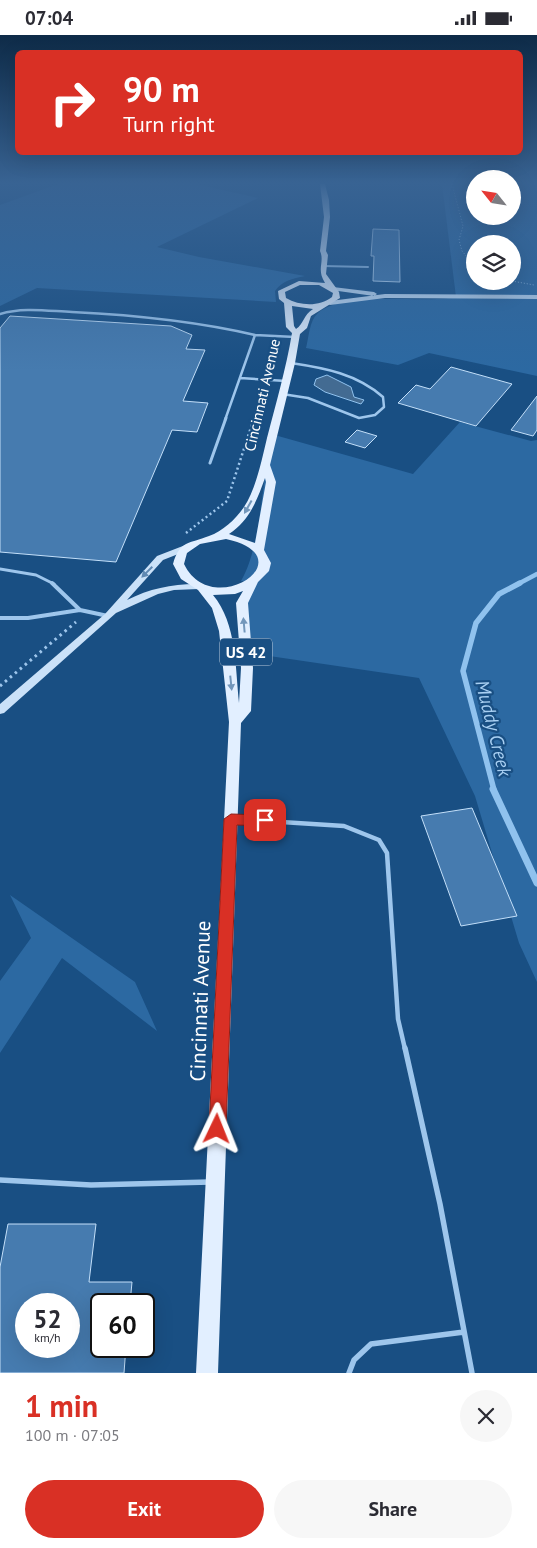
<!DOCTYPE html>
<meta charset="utf-8">
<style>
:root{--surface:#fff;--page:#f7f7f7;--text:#2b2b33;--muted:#7c7c81;--accent:#d93025}
body{margin:0;font-family:"PT Sans",sans-serif;background:var(--page);color:var(--text);height:100vh;display:flex;flex-direction:column;font-size:19px;white-space:nowrap}
*{box-sizing:border-box;margin:0}
p{font-size:16px;color:var(--muted)}
.icon{flex:none;width:28px;height:28px;fill:none;stroke:currentColor;stroke-width:2;stroke-linecap:round;stroke-linejoin:round}
.map{position:relative;height:1338px;overflow:hidden}
.panel{display:flex;flex-direction:column;background:var(--surface);flex:1}
.panel>*{flex:none}
.hud{position:absolute;left:15px;top:15px;width:508px;height:105px;border-radius:8px;box-shadow:0 5px 20px #0002;background:#d93025;color:#fff;overflow:hidden}
.needle{width:32px;rotate:300deg}
.fabs{position:absolute;left:466px;top:135px;display:grid;gap:10px}
.fabs a{display:grid;place-items:center;width:55px;height:55px;border-radius:50%;background:var(--surface);box-shadow:0 5px 20px #0002;font-size:25px}
.speed{position:absolute;left:15px;top:1258px;display:flex;gap:10px;font-size:25px;font-weight:700;text-align:center}
.speed>*{display:grid;place-content:center;width:65px;height:65px;border-radius:50%;background:var(--surface);box-shadow:0 5px 20px #0002;line-height:1}
.speed small{font-size:12px;font-weight:400}
.speed .limit{border:2px solid #111;border-radius:8px;background:#fff;color:#111}
.pin{position:absolute;display:grid;place-items:center;width:42px;height:42px;color:#fff;margin:-21px;border-radius:10px;box-shadow:0 2px 8px #0006}
.me{position:absolute;width:55px;margin:-28px;rotate:2deg;stroke-linejoin:round;filter:drop-shadow(0 0 4px #0008)}
.turn{display:flex;align-items:center;gap:18px;height:105px;padding:0 25px;font-size:22px}
.turn .icon{width:65px;height:65px;stroke-width:2.5}
.turn b{display:block;font-size:35px;line-height:42px}
.round{display:grid;place-items:center;flex:none;width:52px;height:52px;border-radius:26px;background:var(--page)}
.summary{display:flex;align-items:center;justify-content:space-between;height:85px;padding:0 25px}
h1{font-size:30px;font-weight:800;line-height:38px;color:var(--accent)}
.cta{display:flex;gap:10px;margin-top:auto;padding:10px 25px}
.cta a{flex:1;height:58px;border-radius:30px;background:var(--accent);color:#fff;font-size:20px;font-weight:800;line-height:58px;text-align:center}
.cta a+a{background:var(--page);color:var(--text)}
.status{display:flex;justify-content:space-between;align-items:center;height:35px;padding:0 25px;background:var(--surface);direction:ltr}
.status svg{height:14px;fill:currentColor}
.map>svg:first-child{display:block}
.green{fill:#2c69a2;fill-rule:evenodd}
.water{fill:#436b92;stroke:#90c2ee}
.lines{fill:none;stroke-linecap:round;stroke-linejoin:round}
.stream-far2{stroke:#90c2ee;stroke-width:4.5}
.stream-far1{stroke:#90c2ee;stroke-width:5.5}
.stream{stroke:#90c2ee;stroke-width:7}
.building{fill:#467baf;stroke:#c3dff9;fill-rule:evenodd}
.path-far3{stroke:#9ec6ec;stroke-width:1;stroke-dasharray:1 2;stroke-linecap:butt}
.path-far2{stroke:#9ec6ec;stroke-width:2;stroke-dasharray:1 2.5;stroke-linecap:butt}
.path-far1{stroke:#9ec6ec;stroke-width:2.5;stroke-dasharray:2 3;stroke-linecap:butt}
.path{stroke:#9ec6ec;stroke-width:3;stroke-dasharray:2.5 4;stroke-linecap:butt}
.lane-far5{stroke:#9ec6ec;stroke-width:2}
.lane-far4{stroke:#9ec6ec;stroke-width:2.5}
.lane-far3{stroke:#9ec6ec;stroke-width:3}
.lane-far2{stroke:#9ec6ec;stroke-width:4}
.lane-far1{stroke:#9ec6ec;stroke-width:4.5}
.lane{stroke:#9ec6ec;stroke-width:5.5}
.secondary{fill:#cae1f8;fill-rule:evenodd}
.primary{fill:#e2efff;fill-rule:evenodd}
.oneway{fill:#7397bb}
.oneway2{fill:#6089b2}
.route{fill:#d93025;stroke:#8d1f18}
.labels{text-anchor:middle;dominant-baseline:central;stroke-width:4.5;stroke-linejoin:round;paint-order:stroke}
.far-street-label{font-size:15px;fill:#fff;stroke:#194f83}
.shield{fill:#194f83;stroke:#bacada;stroke-width:1}
.shield-label{font-size:16px;font-weight:bold;fill:#fff}
.water-label{font-size:19px;font-style:italic;fill:#a9d0f3;stroke:#194f83}
.near-street-label{font-size:21px;fill:#fff;stroke:#194f83}
</style>
<div class="status"><b>07:04</b><svg viewBox="0 0 49 12"><path d="M0 12V9h3v3zM5 12V6h3v6zM10 12V3h3v9zM15 12V0h3v12zM26 1h20v11H26zM47 4h2v5h-2z"/></svg></div>
<div class="map">
<svg width="537" height="1338" viewBox="0 0 537 1338">
<rect width="100%" height="100%" fill="#194f83"/>
<!-- green -->
<path class="green" d="M 58,149 L 196,149 L 258,163 L 157,212 L 199,222 L 305,241 C 292,244 283,245 275,256 L 276,267 L 37,253 L 0,271 L 0,170 Z
M 442,149 L 475,149 L 475,181 L 512,181 L 513,149 L 537,149 L 537,341 L 429,318 L 398,330 L 306,313 C 309,302 309,286 318,278 C 343,255 423,269 456,262 ZM 475,209 L 512,209 L 512,246 L 475,246 Z
M 460,387 L 531,406 L 537,405 L 537,947 L 519,908 L 475,761 L 419,643 L 243,617 L 249,547 L 241,546 C 261,513 263,440 271,399 L 413,439 Z
M 10,860 L 135,947 L 157,996 L 62,923 L 0,1018 L 0,946 L 31,903 Z"/>
<!-- water -->
<path class="water" d="M 327,340 L 351,352 L 354,362 L 364,365 L 361,369 L 325,357 L 314,350 L 316,344 Z"/>
<g class="lines">
<!-- stream-far2 -->
<path class="stream-far2" d="M 518,549 L 537,539"/>
<!-- stream-far1 -->
<path class="stream-far1" d="M 494,755 L 463,636 L 476,588 L 499,559 L 520,548"/>
<!-- stream -->
<path class="stream" d="M 493,754 L 537,848"/>
</g>
<!-- building -->
<path class="building" d="M 373,194 L 399,195 L 400,247 L 373,246 L 374,221 L 371,221 Z
M 10,281 L 171,291 L 192,300 L 186,314 L 205,315 L 183,366 L 208,368 L 197,397 L 172,395 L 116,527 L 0,517 L 0,293 Z
M 451,332 L 512,349 L 476,391 L 398,368 L 416,350 L 430,354 Z
M 537,361 L 537,395 L 533,401 L 511,395 Z
M 357,395 L 377,401 L 365,413 L 345,407 Z
M 472,773 L 517,881 L 461,891 L 421,781 Z
M 8,1189 L 96,1189 L 89,1247 L 132,1247 L 130,1269 L 101,1269 L 101,1311 L 126,1311 L 124,1338 L 0,1338 L 0,1232 ZM 26,1269 L 69,1269 L 69,1311 L 26,1311 Z"/>
<g class="lines">
<!-- path-far3 -->
<path class="path-far3" d="M 452,149 L 463,191 L 459,205 L 462,216 L 475,231
M 512,246 L 534,250
M 485,250 L 491,246"/>
<!-- path-far2 -->
<path class="path-far2" d="M 268,335 L 276,309
M 253,385 L 262,355"/>
<!-- path-far1 -->
<path class="path-far1" d="M 186,498 L 227,466 L 254,383"/>
<!-- path -->
<path class="path" d="M 0,651 L 76,587"/>
<!-- lane-far5 -->
<path class="lane-far5" d="M 323,231 L 368,232"/>
<!-- lane-far4 -->
<path class="lane-far4" d="M 0,279 C 23,272 48,276 72,277 C 134,280 195,286 255,300
M 240,343 L 286,346
M 282,359 L 308,363 L 359,383 L 375,380 L 384,372 L 383,362 C 357,339 325,333 291,328
M 225,385 L 255,300 L 295,302"/>
<!-- lane-far3 -->
<path class="lane-far3" d="M 210,428 L 226,383
M 0,534 L 36,540 L 54,549"/>
<!-- lane-far2 -->
<path class="lane-far2" d="M 52,548 L 80,575
M 0,583 L 28,583 L 80,575 L 108,581"/>
<!-- lane-far1 -->
<path class="lane-far1" d="M 233,784 L 344,791 L 379,805 L 387,818 L 398,984 L 405,1014"/>
<!-- lane -->
<path class="lane" d="M 405,1013 L 440,1169 L 472,1338
M 0,1145 L 91,1150 L 210,1147
M 349,1338 L 354,1325 L 371,1309 L 464,1297"/>
<!-- secondary -->
<path class="secondary" d="M 333,252 L 374,257 L 377,259 L 374,261 L 331,255 L 331,253 Z
M 385,259 L 537,260 L 537,264 L 385,263 L 330,270 L 327,268 L 330,266 Z
M 188,509 L 191,510 L 191,514 L 163,525 L 127,565 C 149,554 171,549 196,549 L 199,550 L 200,552 L 199,554 L 174,555 L 158,559 L 116,578 L 4,678 L 0,679 L 0,669 L 105,579 L 157,521 Z"/>
<!-- primary -->
<path class="primary" d="M 320,149 L 325,149 L 329,165 L 330,182 L 326,216 L 328,220 L 326,239 L 339,257 L 340,263 L 311,281 L 307,293 L 300,299 L 295,328 L 270,430 L 276,447 L 264,515 L 271,528 L 269,536 L 258,547 L 248,568 L 253,633 L 251,676 L 241,688 L 218,1338 L 196,1338 L 229,687 L 219,596 L 212,573 L 198,555 L 181,544 L 173,529 C 180,505 189,509 209,501 C 223,496 236,484 244,472 C 256,454 262,424 267,403 C 276,368 286,334 292,298 L 286,292 L 284,268 L 279,264 L 278,256 L 299,246 L 325,248 C 316,234 325,227 320,216 L 324,182 ZM 300,250 L 319,250 L 333,258 L 332,262 C 319,272 300,271 286,263 L 285,257 ZM 292,271 L 313,274 C 303,280 304,289 296,294 L 294,291 ZM 265,443 L 266,447 L 255,508 L 229,499 C 250,485 257,465 265,443 ZM 226,504 C 308,522 212,587 184,529 L 187,518 L 200,509 ZM 243,556 L 236,568 L 241,633 L 239,668 C 235,632 237,589 213,560 L 235,559 Z"/>
</g>
<!-- one-way arrows -->
<defs><path id="oneway-solid" d="M-6-.8H1V-3.2L6.5 0L1 3.2V.8H-6Z" transform="scale(1.25)"/></defs>
<g class="oneway">
<use href="#oneway-solid" transform="translate(248 472) rotate(119)"/>
<use href="#oneway-solid" transform="translate(244 590) rotate(-95)"/>
<use href="#oneway-solid" transform="translate(231 648) rotate(84)"/>
</g>
<use class="oneway2" href="#oneway-solid" transform="translate(147 537) rotate(135)"/>
<!-- sky -->
<linearGradient id="sky" x2="0" y2="1"><stop stop-color="#0e2b48"/><stop offset="0.44" stop-color="#386393"/><stop offset="1" stop-color="#386393" stop-opacity="0"/></linearGradient>
<rect width="537" height="336" fill="url(#sky)"/>
<!-- route -->
<path class="route" d="M 231,779 L 265,780 L 272,785 L 265,791 L 237,790 L 226,1094 L 223,1099 L 217,1102 L 211,1099 L 209,1094 L 224,784 Z"/>
<g class="labels">
<!-- far-street labels -->
<g class="far-street-label">
<text transform="translate(262 360) rotate(-77)">Cincinnati Avenue</text>
</g>
<!-- shield labels -->
<rect class="shield" x="220" y="603.5" width="52" height="27" rx="4"/>
<g class="shield-label">
<text x="246" y="617">US 42</text>
</g>
<!-- water labels -->
<g class="water-label">
<text transform="translate(494 693) rotate(76)">Muddy Creek</text>
</g>
<!-- near-street labels -->
<g class="near-street-label">
<text transform="translate(200 966) rotate(-88)">Cincinnati Avenue</text>
</g>
</g>
</svg>
<div class="fabs">
<a><svg class="needle" viewBox="-14 -14 28 28"><path d="M0-13l5 13h-10z" fill="#e53935"/><path d="M0 13l5-13h-10z" fill="#7c7c81"/></svg></a>
<a><svg class="icon" aria-label="layers" viewBox="0 0 24 24"><path d="M12 4l9 5-9 5-9-5zM3 14l9 5 9-5"/></svg></a>
</div>
<div class="speed"><div>52<small>km/h</small></div><div class="limit">60</div></div>
<div class="pin" style="left:265px;top:785px;background:#d93025"><svg class="icon" aria-label="arrive" viewBox="0 0 24 24"><path d="M6 21V4h12l-3 4 3 4H6"/></svg></div>
<svg class="me" style="left:217px;top:1094px" viewBox="-20 -20 40 40"><path d="M0-17L14 15 0 8-14 15z" fill="#d93025" stroke="#fff" stroke-width="4"/></svg>
<div class="hud">
<div class="turn"><svg class="icon" aria-label="right" viewBox="0 0 24 24"><path d="M7 20v-9h11M14 6l5 5-5 5"/></svg><div><b>90 m</b>Turn right</div></div>
</div>
</div>
<section class="panel">
<div class="summary"><div><h1>1 min</h1><p>100 m · 07:05</p></div><a class="round"><svg class="icon" aria-label="close" viewBox="0 0 24 24"><path d="M6 6l12 12M18 6L6 18"/></svg></a></div>
<div class="cta"><a>Exit</a><a>Share</a></div>
</section>
